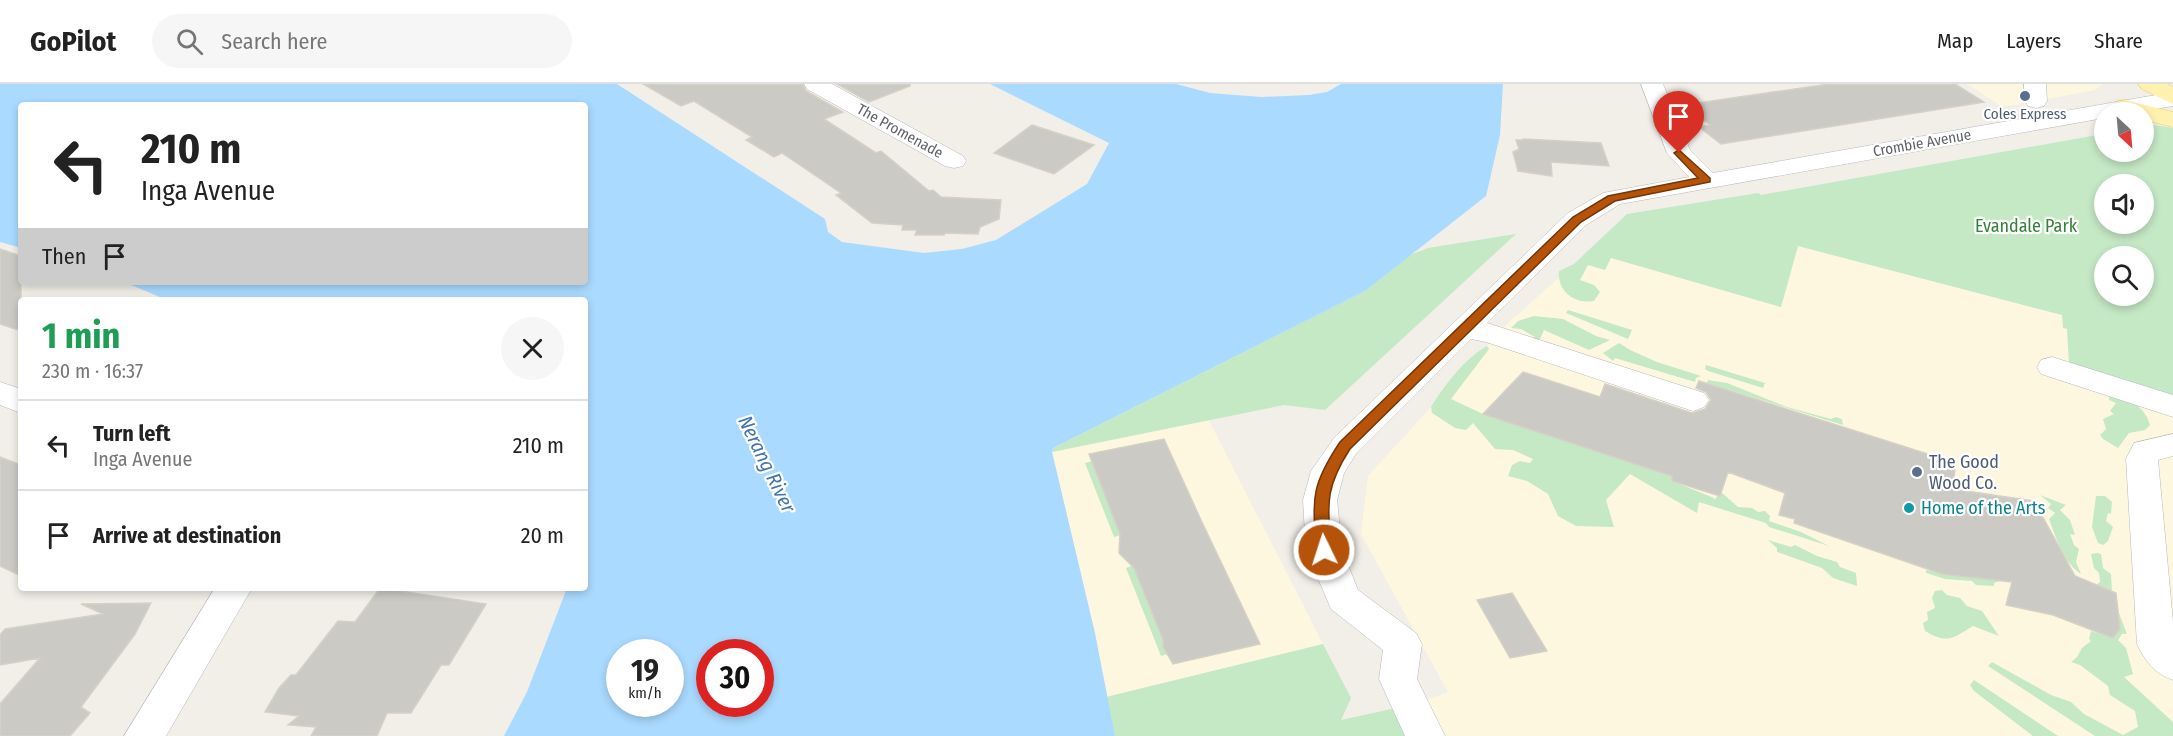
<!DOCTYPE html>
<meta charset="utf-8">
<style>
:root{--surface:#fff;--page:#f6f6f6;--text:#222;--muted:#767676;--line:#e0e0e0}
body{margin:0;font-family:"Fira Sans Condensed",sans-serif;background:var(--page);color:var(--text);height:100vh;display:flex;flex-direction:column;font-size:22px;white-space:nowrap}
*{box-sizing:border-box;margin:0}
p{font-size:20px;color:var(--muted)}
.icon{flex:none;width:33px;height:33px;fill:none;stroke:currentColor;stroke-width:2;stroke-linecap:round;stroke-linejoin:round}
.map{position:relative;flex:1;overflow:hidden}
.details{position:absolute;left:18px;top:213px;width:570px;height:294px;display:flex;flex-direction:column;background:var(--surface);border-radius:6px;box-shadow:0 3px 9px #0003}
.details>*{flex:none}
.hud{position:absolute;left:18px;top:18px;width:570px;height:183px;border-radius:6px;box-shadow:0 3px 9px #0003;background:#fff;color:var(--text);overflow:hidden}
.needle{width:39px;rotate:154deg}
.fabs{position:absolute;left:2094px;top:18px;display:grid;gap:12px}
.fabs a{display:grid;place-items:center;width:60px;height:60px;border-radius:50%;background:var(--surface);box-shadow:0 3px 9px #0003;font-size:30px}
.speed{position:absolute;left:606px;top:555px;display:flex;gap:12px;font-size:30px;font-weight:700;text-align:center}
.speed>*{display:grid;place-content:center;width:78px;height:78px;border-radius:50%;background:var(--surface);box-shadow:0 3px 9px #0003;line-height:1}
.speed small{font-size:15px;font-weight:400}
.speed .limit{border:9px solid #d22;background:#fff;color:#111}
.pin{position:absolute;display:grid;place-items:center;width:51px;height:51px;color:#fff;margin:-62px -26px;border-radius:50% 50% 50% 0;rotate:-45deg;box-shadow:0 0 6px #0007}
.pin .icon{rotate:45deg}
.me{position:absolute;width:66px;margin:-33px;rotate:356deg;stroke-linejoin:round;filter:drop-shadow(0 0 4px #0008)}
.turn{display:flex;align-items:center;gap:21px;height:126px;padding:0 24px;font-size:27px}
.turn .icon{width:78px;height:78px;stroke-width:2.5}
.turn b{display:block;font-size:42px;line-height:51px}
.then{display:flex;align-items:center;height:57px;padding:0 24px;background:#0003;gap:12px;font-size:22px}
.round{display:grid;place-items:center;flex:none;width:63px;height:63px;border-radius:32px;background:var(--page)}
.summary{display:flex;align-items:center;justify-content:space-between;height:102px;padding:0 24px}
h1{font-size:36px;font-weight:700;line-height:45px;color:#1e9e55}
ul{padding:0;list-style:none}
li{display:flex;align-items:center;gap:18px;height:90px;padding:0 24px;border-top:2px solid var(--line)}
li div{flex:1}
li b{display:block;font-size:22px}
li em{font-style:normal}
header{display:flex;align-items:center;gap:36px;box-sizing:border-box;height:84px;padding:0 30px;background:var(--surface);border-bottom:2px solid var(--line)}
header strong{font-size:28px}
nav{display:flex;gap:33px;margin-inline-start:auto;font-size:21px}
.search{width:420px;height:54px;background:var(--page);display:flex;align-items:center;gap:15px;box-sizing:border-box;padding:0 21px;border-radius:33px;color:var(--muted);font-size:22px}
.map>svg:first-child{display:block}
.commercial{fill:#fef7e0}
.green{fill:#c5e8c5;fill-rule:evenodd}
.water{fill:#aadaff;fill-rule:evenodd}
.building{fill:#cccac5;stroke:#d6d1c6;stroke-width:1.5}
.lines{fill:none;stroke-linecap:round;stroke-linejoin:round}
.minor-casing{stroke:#b5b8bc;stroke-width:1}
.major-casing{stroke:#f2c960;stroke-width:1}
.minor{fill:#fff;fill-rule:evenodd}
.major{fill:#fff2af;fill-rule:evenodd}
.route{fill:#b45309;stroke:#753606;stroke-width:1.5}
.service-dot{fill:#5c6f8a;stroke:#fff;stroke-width:2}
.culture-dot{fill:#0f9aa8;stroke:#fff;stroke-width:2}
.labels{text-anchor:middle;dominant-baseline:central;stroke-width:4.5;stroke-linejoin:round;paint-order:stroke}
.far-service-label{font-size:15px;fill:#4e5e75;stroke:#fff}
.far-street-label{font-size:15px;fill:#5f6368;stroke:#fff}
.park-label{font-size:18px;fill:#348238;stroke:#fff}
.service-label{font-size:18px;fill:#4e5e75;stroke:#fff;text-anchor:start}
.culture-label{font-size:18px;fill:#0d838f;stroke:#fff;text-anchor:start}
.water-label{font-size:20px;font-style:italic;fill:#4174aa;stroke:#fff}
</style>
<header>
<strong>GoPilot</strong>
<div class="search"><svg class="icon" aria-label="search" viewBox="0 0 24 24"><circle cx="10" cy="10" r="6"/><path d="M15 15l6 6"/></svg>Search here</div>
<nav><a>Map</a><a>Layers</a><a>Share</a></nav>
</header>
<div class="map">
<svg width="2173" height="652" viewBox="0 0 2173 652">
<rect width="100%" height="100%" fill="#f1efe8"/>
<!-- commercial -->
<path class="commercial" d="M 1967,0 L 2103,0 L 2095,6 L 2003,23 Z
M 1798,162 L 2062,231 L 2067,245 L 2069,279 L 2173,315 L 2173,652 L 1439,652 L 1419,619 L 1448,608 L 1361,450 L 1368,392 L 1509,238 L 1589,167 L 1781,223 Z
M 1208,335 L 1323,560 L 1106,613 L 1095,549 L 1052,368 Z"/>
<!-- green -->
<path class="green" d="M 2149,40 L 2173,44 L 2173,315 L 2069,279 L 2067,245 L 2063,244 L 2062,231 L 1798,162 L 1781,223 L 1611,174 L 1605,186 L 1588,181 L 1580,196 L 1594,201 L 1600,208 L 1594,217 C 1574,220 1557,207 1559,187 L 1574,180 L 1627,130 L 1758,109 L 1761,111 L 2103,50 L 2100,48 L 2104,47 L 2104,68 L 2144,68 L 2144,41 ZM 2104,100 L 2144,100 L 2144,140 L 2104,140 ZM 2104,172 L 2144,172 L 2144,212 L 2104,212 Z
M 1516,150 L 1325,326 L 1284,321 L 1052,368 L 1053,364 L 1365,207 L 1410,171 L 1428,164 Z
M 1568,226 L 1632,246 L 1628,255 L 1566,229 Z
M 1534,232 L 1563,235 L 1596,252 L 1610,256 L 1589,266 L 1544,246 L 1540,255 L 1532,255 L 1535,253 L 1521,245 L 1511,244 L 1518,237 Z
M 1619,259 L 1630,266 L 1657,278 L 1701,292 L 1696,294 L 1695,298 L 1615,274 L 1613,277 L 1603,269 Z
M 1487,262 L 1489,265 L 1451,315 L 1483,330 L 1672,392 L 1672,397 L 1714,414 L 1714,416 L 1721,408 L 1738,423 L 1752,424 L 1758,428 L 1765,427 L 1770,432 L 1769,437 L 1801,448 L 1829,462 L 1769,443 L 1766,439 L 1699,418 L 1697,429 L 1630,390 L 1606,416 L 1614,443 L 1576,442 L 1558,432 L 1548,410 L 1527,397 L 1508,392 L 1512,381 L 1520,377 L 1530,379 L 1533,375 L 1513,366 L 1495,365 L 1473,339 L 1466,346 L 1455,344 L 1432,329 L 1431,323 C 1444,302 1465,274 1487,262 Z
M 1706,281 L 1765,299 L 1763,304 L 1708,287 L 1705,285 Z
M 1708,296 L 1727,299 L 1787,323 L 1831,335 L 1836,333 L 1842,335 L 1843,341 L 1707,299 Z
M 2110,307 C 2127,316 2145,321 2150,341 L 2145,346 L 2129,349 L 2118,364 L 2103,355 L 2100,351 L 2106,345 L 2103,335 L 2114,330 L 2110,327 L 2116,319 L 2109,316 Z
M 1092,377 L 1121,451 L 1114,453 L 1085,379 Z
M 2040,411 L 2066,421 L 2060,426 L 2070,436 L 2075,451 L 2070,450 L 2074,461 L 2079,465 L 2076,478 L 2081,490 C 2063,478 2056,454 2049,435 L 2055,429 L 2048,424 L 2051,420 Z
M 2096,412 L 2105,412 L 2112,418 L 2111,430 L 2108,429 L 2106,437 L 2113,443 L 2108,457 L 2103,461 L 2098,459 L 2092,443 Z
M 1768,456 L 1791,463 L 1795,461 L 1817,472 L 1837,478 L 1840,483 L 1856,489 L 1857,502 L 1833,494 L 1822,484 L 1777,468 L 1777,464 Z
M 2097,469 L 2101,470 L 2103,484 L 2111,490 L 2112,508 L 2096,501 L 2100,498 L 2099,489 L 2094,484 L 2091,470 Z
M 1132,482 L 1134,484 L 1168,570 L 1161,572 L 1126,484 Z
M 1926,486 L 2000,497 L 1994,499 L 1994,502 L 1976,501 L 1972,497 L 1945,495 L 1926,489 Z
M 1942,506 L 1947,511 L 1960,514 L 1967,522 L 1982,527 L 1999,552 L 1973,542 C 1952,555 1947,560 1925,547 L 1923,539 L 1928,536 L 1927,528 L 1935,524 L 1932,514 L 1935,507 Z
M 2117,524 L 2127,550 L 2122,550 L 2118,556 L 2126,564 L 2133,590 L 2124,593 L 2173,638 L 2173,652 L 2095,652 L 1988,582 L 1992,578 L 2051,611 L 2071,618 L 2084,630 L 2123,651 L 2138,643 L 2135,627 L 2110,611 L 2108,602 L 2080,581 L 2071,578 L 2077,573 L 2082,564 L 2091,557 L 2089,555 L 2091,547 L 2113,554 L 2118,547 Z
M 1323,560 L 1351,614 L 1341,636 L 1419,619 L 1439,652 L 1115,652 L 1106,613 Z
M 1974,596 L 2058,652 L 2033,652 L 1974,607 L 1970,601 Z"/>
<!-- water -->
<path class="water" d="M 0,0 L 617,0 L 825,135 L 828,148 L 842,158 L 924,169 L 962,165 L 996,156 L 1087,100 L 1109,59 L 990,0 L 1176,0 L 1210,9 L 1261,13 L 1309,11 L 1327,8 L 1341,0 L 1503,0 L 1500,51 L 1486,112 L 1365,207 L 1053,364 L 1052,368 L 1095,549 L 1115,652 L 504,652 L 527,608 L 567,504 L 585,504 L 585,216 L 167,216 L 124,198 L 585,198 L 585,21 L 21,21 L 21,164 L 0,158 ZM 620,568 L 670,568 L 670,620 L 620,620 ZM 710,568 L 760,568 L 760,620 L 710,620 Z"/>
<!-- building -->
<path class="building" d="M 643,0 L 802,0 L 806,7 L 843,28 L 824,35 L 876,69 L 881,67 L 929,107 L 933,106 L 941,113 L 1001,116 L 999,135 L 980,143 L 978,150 L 945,149 L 944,151 L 915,151 L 917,146 L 902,146 L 903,141 L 872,139 L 836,111 L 841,109 L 782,69 L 774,73 L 746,56 L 752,53 L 694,17 L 681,22 Z
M 837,0 L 910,0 L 910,2 L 869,18 Z
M 1829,0 L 1955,0 L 1984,18 L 1721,60 L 1699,43 L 1710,41 L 1684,21 Z
M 1032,41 L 1094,61 L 1054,90 L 994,69 Z
M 1523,55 L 1601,59 L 1609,82 L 1551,78 L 1552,92 L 1518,87 L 1513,68 L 1519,65 L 1516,56 L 1523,56 Z
M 0,165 L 21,172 L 21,247 L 0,240 Z
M 1523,288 L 1600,313 L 1605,300 L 1692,329 L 1705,325 L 1711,316 L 1706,308 L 1696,304 L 1699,297 L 1956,379 L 1952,405 L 2034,417 L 2075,492 L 2116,509 L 2120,545 L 2113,554 L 2053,531 L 2006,521 L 2012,498 L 1942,490 L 1794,439 L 1795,435 L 1779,431 L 1785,409 L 1728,388 L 1720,412 L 1672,397 L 1672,392 L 1483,330 Z
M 1164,355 L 1201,436 L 1260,560 L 1173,580 L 1163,563 L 1163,556 L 1134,484 L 1119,469 L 1120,450 L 1089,370 Z
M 0,373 L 21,381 L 21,492 L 0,482 Z
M 380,504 L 486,520 L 449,581 L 441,581 L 411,629 L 387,629 L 377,652 L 311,652 L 316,643 L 288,641 L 299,632 L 265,628 L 279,604 L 291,591 L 296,591 L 338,537 L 355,538 Z
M 1512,509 L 1547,567 L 1510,574 L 1477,516 Z
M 151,519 L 135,550 L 81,623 L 90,629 L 70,652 L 0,652 L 0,620 L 40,574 L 0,581 L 0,551 L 5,545 L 103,530 L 81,520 Z"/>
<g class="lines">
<!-- minor casing -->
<g class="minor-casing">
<path id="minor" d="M 804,0 L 832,0 L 963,72 L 966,77 L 963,82 L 954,84 L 945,82 L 807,5 Z
M 1641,0 L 1663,0 L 1690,66 L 1713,89 L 2173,8 L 2173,22 L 2136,28 L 2104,28 L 2104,34 L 1620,120 L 1586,141 L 1487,239 L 1704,309 L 1709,316 L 1704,323 L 1693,327 L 1486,258 L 1471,255 L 1356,370 L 1344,389 L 1337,416 L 1342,466 L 1358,506 L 1416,549 L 1422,560 L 1417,595 L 1445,652 L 1405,652 L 1379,595 L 1383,566 L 1331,525 L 1306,466 L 1303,416 L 1311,387 L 1334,354 L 1568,129 L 1603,109 L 1689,93 L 1667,69 Z
M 2024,0 L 2046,0 L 2047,17 L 2044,22 L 2036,24 L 2028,22 L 2025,17 Z
M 2052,273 L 2173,311 L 2173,333 L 2041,290 L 2037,283 L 2041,276 Z
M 0,298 L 21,305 L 21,329 L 0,321 Z
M 2173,350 L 2173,372 L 2158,376 L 2173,538 L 2173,596 C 2155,590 2145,577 2137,560 L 2126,375 L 2134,359 Z
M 215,504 L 252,504 L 166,652 L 124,652 Z"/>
</g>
<!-- major casing -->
<g class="major-casing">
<path id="major" d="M 2138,0 L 2167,0 L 2173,3 L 2173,20 L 2142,5 Z
M 2125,16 L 2173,28 L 2173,43 L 2144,36 L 2144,28 L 2116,28 L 2113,23 L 2116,18 Z"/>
</g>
<!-- minor -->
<use href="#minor" class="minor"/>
<!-- major -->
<use href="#major" class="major"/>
</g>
<!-- route -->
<path class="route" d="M 1679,66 L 1710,94 L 1710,98 L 1615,117 L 1581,138 L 1350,365 C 1324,405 1328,421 1331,466 L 1329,471 L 1318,471 L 1316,466 C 1313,414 1310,403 1340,358 L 1573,133 L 1608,112 L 1698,94 L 1674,69 Z"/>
<!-- markers -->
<g class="service-dot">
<circle cx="2025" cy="12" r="6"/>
<circle cx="1917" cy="388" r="6"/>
</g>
<circle class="culture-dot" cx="1909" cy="424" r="6"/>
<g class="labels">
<!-- far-service labels -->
<g class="far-service-label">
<text x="2025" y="30">Coles Express</text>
</g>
<!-- far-street labels -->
<g class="far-street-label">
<text transform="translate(900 47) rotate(29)">The Promenade</text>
<text transform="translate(1922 59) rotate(-10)">Crombie Avenue</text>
</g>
<!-- park labels -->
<g class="park-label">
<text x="2026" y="142">Evandale Park</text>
</g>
<!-- service labels -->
<g class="service-label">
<text x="1929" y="378">The Good<tspan x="1929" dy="21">Wood Co.</tspan></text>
</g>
<!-- culture labels -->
<g class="culture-label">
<text x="1921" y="424">Home of the Arts</text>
</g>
<!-- water labels -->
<g class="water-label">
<text transform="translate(767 380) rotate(64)">Nerang River</text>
</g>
</g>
</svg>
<div class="fabs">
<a><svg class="needle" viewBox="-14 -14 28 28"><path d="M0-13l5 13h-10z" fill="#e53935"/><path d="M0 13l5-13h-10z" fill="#767676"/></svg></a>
<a><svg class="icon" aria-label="sound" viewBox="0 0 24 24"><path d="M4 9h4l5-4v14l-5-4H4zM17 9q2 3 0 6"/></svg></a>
<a><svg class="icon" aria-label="search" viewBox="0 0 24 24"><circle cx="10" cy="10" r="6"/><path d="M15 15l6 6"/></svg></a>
</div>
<div class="speed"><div>19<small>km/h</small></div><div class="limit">30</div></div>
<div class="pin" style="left:1679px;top:69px;background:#d93025"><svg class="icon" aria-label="arrive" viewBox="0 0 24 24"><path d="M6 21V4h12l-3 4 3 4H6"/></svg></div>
<svg class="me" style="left:1324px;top:466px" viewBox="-20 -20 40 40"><circle r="17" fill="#b45309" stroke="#fff" stroke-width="3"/><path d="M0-11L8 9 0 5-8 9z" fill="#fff"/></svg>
<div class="hud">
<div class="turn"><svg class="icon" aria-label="left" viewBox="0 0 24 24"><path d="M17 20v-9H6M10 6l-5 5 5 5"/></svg><div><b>210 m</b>Inga Avenue</div></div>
<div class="then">Then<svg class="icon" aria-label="arrive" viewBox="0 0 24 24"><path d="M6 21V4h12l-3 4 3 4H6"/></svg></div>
</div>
<section class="details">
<div class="summary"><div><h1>1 min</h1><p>230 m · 16:37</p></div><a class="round"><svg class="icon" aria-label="close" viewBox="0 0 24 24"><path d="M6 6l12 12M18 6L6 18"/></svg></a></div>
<ul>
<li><svg class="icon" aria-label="left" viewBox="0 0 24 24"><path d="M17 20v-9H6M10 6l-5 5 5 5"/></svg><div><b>Turn left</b><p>Inga Avenue</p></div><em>210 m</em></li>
<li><svg class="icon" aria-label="arrive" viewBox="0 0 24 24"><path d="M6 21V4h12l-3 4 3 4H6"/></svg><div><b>Arrive at destination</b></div><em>20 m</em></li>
</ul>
</section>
</div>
